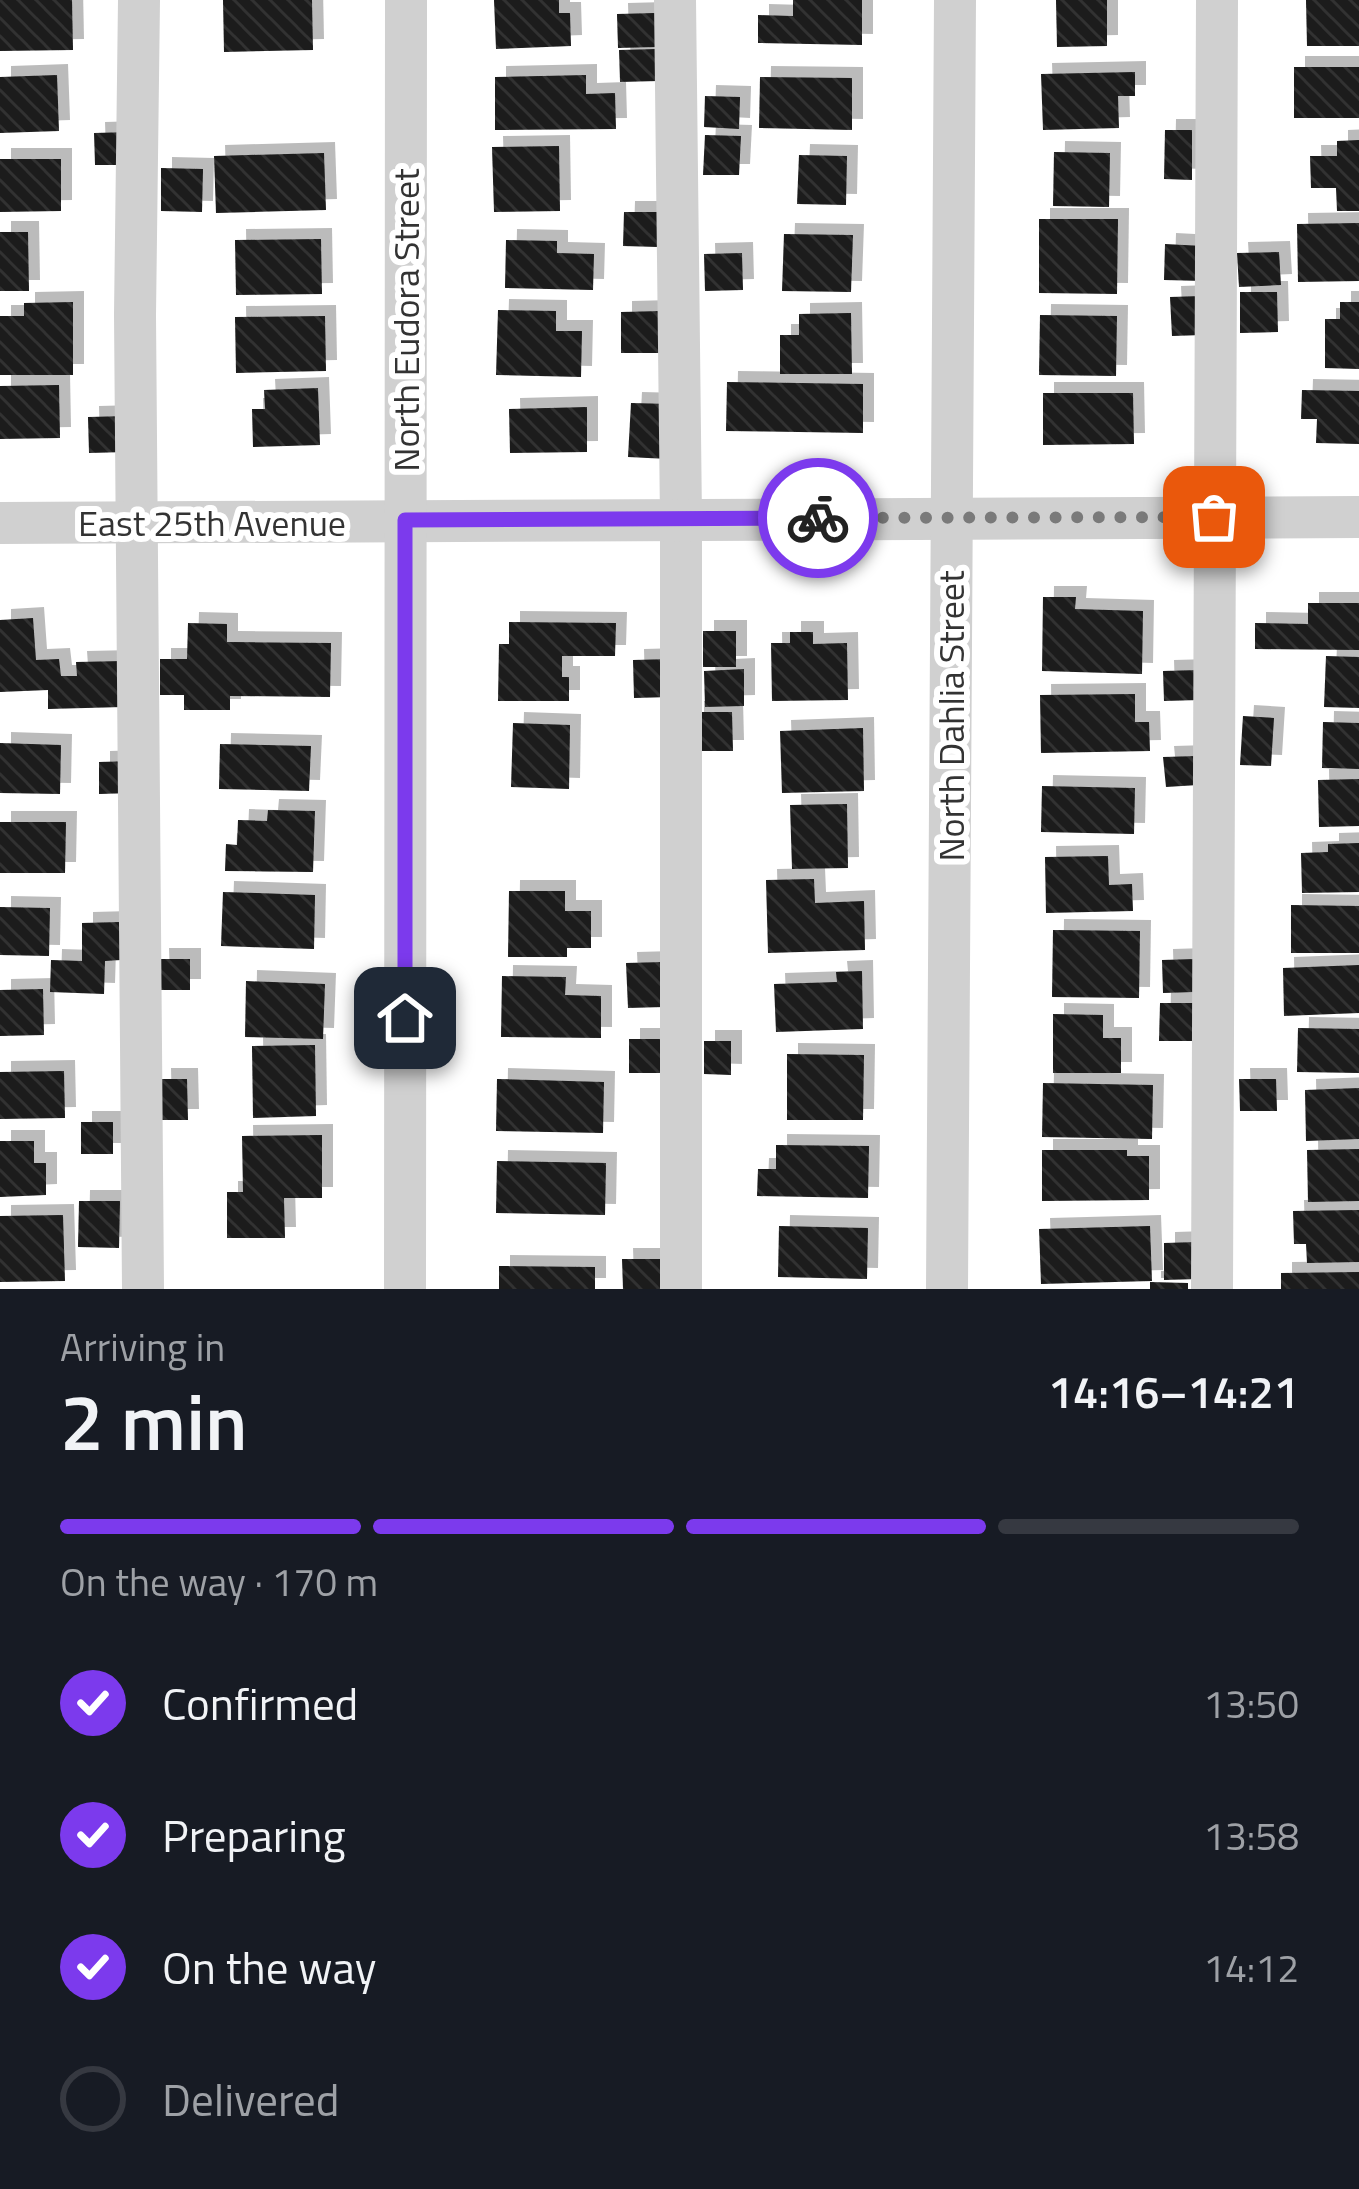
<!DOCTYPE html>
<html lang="en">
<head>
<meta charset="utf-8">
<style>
	body { margin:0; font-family:"Titillium Web",sans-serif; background:#242831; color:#f1f3f6; height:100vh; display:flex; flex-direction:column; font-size:45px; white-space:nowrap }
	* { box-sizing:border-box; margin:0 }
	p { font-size:39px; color:#9ea1a6 }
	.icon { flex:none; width:66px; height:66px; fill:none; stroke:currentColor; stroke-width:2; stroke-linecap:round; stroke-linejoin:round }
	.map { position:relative; height:1289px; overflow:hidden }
	.panel { display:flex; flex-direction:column; background:#171b24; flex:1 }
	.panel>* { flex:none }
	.pin { position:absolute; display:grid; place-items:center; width:102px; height:102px; color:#fff; margin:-51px; border-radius:24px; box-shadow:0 6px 18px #0006 }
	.courier { position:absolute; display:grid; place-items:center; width:120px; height:120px; margin:-60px; border:9px solid #7c3aed; border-radius:50%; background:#fff; color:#222; box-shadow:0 3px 15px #0007 }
	.overview em { font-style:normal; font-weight:600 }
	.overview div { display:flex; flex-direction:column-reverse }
	.overview { display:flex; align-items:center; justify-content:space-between; height:204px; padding:0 60px }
	h1 { font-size:78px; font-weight:600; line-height:90px }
	.bar { display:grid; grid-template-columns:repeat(4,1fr); gap:18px 12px; align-content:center; height:144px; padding:0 60px }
	.bar i { height:15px; border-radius:9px; background:#363941 }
	.bar .selected { background:#7c3aed }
	.bar p { grid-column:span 4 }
	ol { padding:0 60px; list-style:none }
	li { display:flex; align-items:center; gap:36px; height:132px }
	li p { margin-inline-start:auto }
	li .icon { padding:12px; border-radius:50%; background:#7c3aed; color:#fff; stroke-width:4 }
	li:last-child { color:#9ea1a6 }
	li i { width:66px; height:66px; border:6px solid #363941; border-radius:50% }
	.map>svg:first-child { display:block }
	.building { fill:url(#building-back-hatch); filter:url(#shadow) }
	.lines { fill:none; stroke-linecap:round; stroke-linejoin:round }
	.minor { stroke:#d0d0d0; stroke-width:42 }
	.done { stroke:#7a7a7a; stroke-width:12; stroke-dasharray:0 21.6 }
	.route { stroke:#7c3aed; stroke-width:15 }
	.labels { text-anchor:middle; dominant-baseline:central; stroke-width:12; stroke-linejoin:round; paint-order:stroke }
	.street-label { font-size:36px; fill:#333; stroke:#fff }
</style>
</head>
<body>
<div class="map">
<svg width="1359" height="1289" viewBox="0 0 1359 1289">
	<defs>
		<pattern id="building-back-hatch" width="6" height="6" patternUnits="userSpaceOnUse" patternTransform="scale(3)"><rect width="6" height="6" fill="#1a1a1a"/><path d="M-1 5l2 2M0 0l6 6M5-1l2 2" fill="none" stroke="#333"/></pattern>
		<filter id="shadow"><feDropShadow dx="11" dy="-11" stdDeviation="0" flood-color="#0004"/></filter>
	</defs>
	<rect width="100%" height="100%" fill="#fff"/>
	<g class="building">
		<path d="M 0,0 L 72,0 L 73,50 L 0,51 Z"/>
		<path d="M 223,0 L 312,0 L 313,50 L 224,52 Z"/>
		<path d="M 494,0 L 559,0 L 559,13 L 570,13 L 571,46 L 496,49 Z"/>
		<path d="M 793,0 L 862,0 L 862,45 L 758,43 L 758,15 L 793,16 Z"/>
		<path d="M 1056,0 L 1107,0 L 1107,46 L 1057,47 Z"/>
		<path d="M 1306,0 L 1359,0 L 1359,46 L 1307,46 Z"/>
		<path d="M 655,13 L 656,47 L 618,48 L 617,14 Z"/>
		<path d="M 657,49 L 658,81 L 620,82 L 619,50 Z"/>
		<rect x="1294" y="67" width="65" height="51"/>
		<path d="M 1135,72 L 1135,96 L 1118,96 L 1119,128 L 1043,130 L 1041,74 Z"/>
		<path d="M 57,75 L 59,131 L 0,133 L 0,77 Z"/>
		<path d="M 586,75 L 586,94 L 615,93 L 616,129 L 495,130 L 495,77 Z"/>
		<path d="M 760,77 L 852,78 L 852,130 L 759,128 Z"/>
		<path d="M 705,96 L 740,97 L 739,129 L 704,127 Z"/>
		<path d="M 1165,130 L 1192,130 L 1192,180 L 1164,179 Z"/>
		<path d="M 130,132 L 131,165 L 95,165 L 94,133 Z"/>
		<path d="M 705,135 L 741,136 L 739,175 L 703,175 Z"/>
		<path d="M 1359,140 L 1359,211 L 1337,211 L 1336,188 L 1311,188 L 1310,156 L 1337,156 L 1337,141 Z"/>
		<path d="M 559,146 L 560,211 L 494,212 L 492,147 Z"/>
		<path d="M 1054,152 L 1110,153 L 1109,207 L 1053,206 Z"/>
		<path d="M 324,153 L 326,210 L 216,213 L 214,156 Z"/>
		<path d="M 799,155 L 847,156 L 846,205 L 797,204 Z"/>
		<path d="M 0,159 L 61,159 L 61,211 L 0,212 Z"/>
		<path d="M 161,168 L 203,169 L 202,212 L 161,211 Z"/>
		<path d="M 624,212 L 658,212 L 658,247 L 623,246 Z"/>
		<path d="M 1039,219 L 1118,219 L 1117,294 L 1039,293 Z"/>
		<path d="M 1359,223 L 1359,281 L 1298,282 L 1297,224 Z"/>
		<path d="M 0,232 L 28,232 L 29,291 L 0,291 Z"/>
		<path d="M 784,234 L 853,235 L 851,292 L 782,291 Z"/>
		<path d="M 321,239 L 322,294 L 236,295 L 235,240 Z"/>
		<path d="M 506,240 L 557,241 L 557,253 L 594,254 L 593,290 L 505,288 Z"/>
		<path d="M 1165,244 L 1203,246 L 1203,281 L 1164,280 Z"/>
		<path d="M 1279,252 L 1281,285 L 1239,287 L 1237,253 Z"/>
		<path d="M 742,253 L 743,290 L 705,291 L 704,254 Z"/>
		<path d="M 1240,292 L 1277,292 L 1278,332 L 1240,333 Z"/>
		<path d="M 1201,296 L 1203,335 L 1172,336 L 1170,297 Z"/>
		<path d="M 73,302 L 73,375 L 0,375 L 0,316 L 24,316 L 24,303 Z"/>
		<path d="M 1340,302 L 1359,302 L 1359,369 L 1325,368 L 1325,319 L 1340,319 Z"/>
		<path d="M 498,310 L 556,311 L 556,331 L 582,331 L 581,377 L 496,375 Z"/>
		<path d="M 661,311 L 661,353 L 621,353 L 621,312 Z"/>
		<path d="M 851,313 L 852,374 L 780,374 L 780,335 L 799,335 L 799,314 Z"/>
		<path d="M 1040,315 L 1117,316 L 1116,376 L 1039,375 Z"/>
		<path d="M 325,316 L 326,371 L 236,373 L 235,317 Z"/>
		<path d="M 727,382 L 863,384 L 863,433 L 726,431 Z"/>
		<path d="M 59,385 L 60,438 L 0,439 L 0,386 Z"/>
		<path d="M 318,388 L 320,445 L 253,447 L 252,409 L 265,409 L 264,390 Z"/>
		<path d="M 1302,390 L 1359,391 L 1359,444 L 1316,443 L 1317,419 L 1301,419 Z"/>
		<path d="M 1043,393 L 1133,393 L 1134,444 L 1043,445 Z"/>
		<path d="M 631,403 L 671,404 L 668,459 L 628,457 Z"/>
		<path d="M 587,407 L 587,452 L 510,453 L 509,409 Z"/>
		<path d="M 126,416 L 127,452 L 89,453 L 88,417 Z"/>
		<path d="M 1043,597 L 1076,597 L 1075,609 L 1143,611 L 1142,674 L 1042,671 Z"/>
		<path d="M 1308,603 L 1359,603 L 1359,650 L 1255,649 L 1255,623 L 1308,624 Z"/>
		<path d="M 33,618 L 36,660 L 59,659 L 61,676 L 77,676 L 76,662 L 123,661 L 123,707 L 48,709 L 48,690 L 0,692 L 0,620 Z"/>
		<path d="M 509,622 L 616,623 L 615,656 L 562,656 L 562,677 L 569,677 L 569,701 L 498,701 L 499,644 L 509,644 Z"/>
		<path d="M 188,623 L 227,624 L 227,642 L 331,643 L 330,697 L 230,696 L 230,710 L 184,710 L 184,695 L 160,695 L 160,659 L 187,659 Z"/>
		<rect x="703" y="631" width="33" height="36"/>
		<path d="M 790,632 L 813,632 L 813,644 L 847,643 L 848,700 L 772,701 L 771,643 L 790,643 Z"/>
		<path d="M 1326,656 L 1359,657 L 1359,708 L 1324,707 Z"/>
		<path d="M 670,659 L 671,697 L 634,698 L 633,660 Z"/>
		<path d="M 744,669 L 744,706 L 705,707 L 704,671 Z"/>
		<path d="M 1199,670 L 1200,700 L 1164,701 L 1163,671 Z"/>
		<path d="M 1135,694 L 1135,722 L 1149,722 L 1150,751 L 1041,753 L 1040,695 Z"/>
		<path d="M 693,712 L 732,712 L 733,751 L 693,751 Z"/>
		<path d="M 1243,716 L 1274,718 L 1271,766 L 1240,765 Z"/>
		<path d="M 1323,722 L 1359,723 L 1359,769 L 1322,768 Z"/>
		<path d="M 513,723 L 570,725 L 569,789 L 511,787 Z"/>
		<path d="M 863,728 L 864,791 L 782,793 L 780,731 Z"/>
		<path d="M 0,743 L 61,745 L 60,794 L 0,793 Z"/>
		<path d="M 220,744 L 311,746 L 309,791 L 219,789 Z"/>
		<path d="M 1197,756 L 1198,785 L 1166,787 L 1163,757 Z"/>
		<path d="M 132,761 L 133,793 L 99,794 L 99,762 Z"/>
		<path d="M 1359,779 L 1359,826 L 1319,827 L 1318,780 Z"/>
		<path d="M 1042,786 L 1135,788 L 1134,834 L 1041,832 Z"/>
		<path d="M 847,804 L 848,868 L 792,869 L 790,805 Z"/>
		<path d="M 268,810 L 315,811 L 313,872 L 225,871 L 226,844 L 237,845 L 238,820 L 267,821 Z"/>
		<path d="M 0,822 L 66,822 L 65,873 L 0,873 Z"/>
		<path d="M 1359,843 L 1359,892 L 1302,893 L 1301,853 L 1328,852 L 1328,844 Z"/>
		<path d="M 1108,856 L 1109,885 L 1132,884 L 1133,911 L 1046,913 L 1045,857 Z"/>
		<path d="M 814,879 L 815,903 L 864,901 L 865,950 L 768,953 L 766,880 Z"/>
		<path d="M 509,891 L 565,891 L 565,911 L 591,911 L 591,948 L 567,948 L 567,957 L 508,957 Z"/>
		<path d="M 223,892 L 315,895 L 314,949 L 221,946 Z"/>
		<path d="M 1291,905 L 1359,906 L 1359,953 L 1291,953 Z"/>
		<path d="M 0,907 L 50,908 L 49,956 L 0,955 Z"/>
		<path d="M 120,922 L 121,960 L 105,961 L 104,994 L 50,992 L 51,960 L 82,961 L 82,923 Z"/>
		<path d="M 1053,930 L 1140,931 L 1139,998 L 1052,997 Z"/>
		<path d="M 158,959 L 190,959 L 190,990 L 159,990 Z"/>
		<path d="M 1194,959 L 1195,992 L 1163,993 L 1162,960 Z"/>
		<path d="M 663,962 L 664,1007 L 628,1008 L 626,963 Z"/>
		<path d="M 1359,965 L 1359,1013 L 1284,1016 L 1283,968 Z"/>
		<path d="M 862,971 L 863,1029 L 776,1032 L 774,984 L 837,982 L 836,972 Z"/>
		<path d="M 502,976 L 566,977 L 565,995 L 601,996 L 601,1038 L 501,1037 Z"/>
		<path d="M 246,981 L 325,984 L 323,1039 L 245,1037 Z"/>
		<path d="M 43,989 L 44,1035 L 0,1036 L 0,990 Z"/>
		<path d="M 1160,1003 L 1197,1003 L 1196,1041 L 1159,1041 Z"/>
		<path d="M 1053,1014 L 1103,1015 L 1103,1038 L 1121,1038 L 1121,1073 L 1053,1073 Z"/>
		<path d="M 1298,1028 L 1359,1029 L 1359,1073 L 1297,1072 Z"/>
		<rect x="629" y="1039" width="33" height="34"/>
		<path d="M 704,1041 L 731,1041 L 731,1075 L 704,1074 Z"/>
		<path d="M 315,1045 L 316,1116 L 253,1118 L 252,1046 Z"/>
		<path d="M 787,1054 L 864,1055 L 863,1120 L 787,1120 Z"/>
		<path d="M 64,1071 L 65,1118 L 0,1119 L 0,1072 Z"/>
		<path d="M 160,1079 L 187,1079 L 188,1120 L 161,1120 Z"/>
		<path d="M 497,1079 L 604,1082 L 603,1133 L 496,1131 Z"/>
		<path d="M 1239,1079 L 1276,1079 L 1277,1111 L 1240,1111 Z"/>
		<path d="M 1043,1083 L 1153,1085 L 1152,1139 L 1042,1137 Z"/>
		<path d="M 1359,1088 L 1359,1139 L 1306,1141 L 1305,1090 Z"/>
		<rect x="81" y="1122" width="32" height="32"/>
		<path d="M 322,1135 L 322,1198 L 284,1198 L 285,1238 L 227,1238 L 227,1192 L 243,1192 L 242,1136 Z"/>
		<path d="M 0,1141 L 34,1141 L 34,1163 L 46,1163 L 46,1195 L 0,1197 Z"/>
		<path d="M 776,1145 L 869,1146 L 868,1198 L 757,1196 L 758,1169 L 776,1169 Z"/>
		<path d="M 1359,1149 L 1359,1201 L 1308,1202 L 1307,1150 Z"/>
		<path d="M 1042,1150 L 1127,1150 L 1127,1156 L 1149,1156 L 1149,1200 L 1042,1201 Z"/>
		<path d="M 497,1161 L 606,1163 L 605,1215 L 496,1213 Z"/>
		<path d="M 79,1201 L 120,1201 L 119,1248 L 78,1247 Z"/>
		<path d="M 1359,1210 L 1359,1262 L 1307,1263 L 1306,1244 L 1294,1244 L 1293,1211 Z"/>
		<path d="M 63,1215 L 65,1281 L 0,1282 L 0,1216 Z"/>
		<path d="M 779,1226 L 868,1228 L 867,1279 L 778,1277 Z"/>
		<path d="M 1150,1226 L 1152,1281 L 1041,1284 L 1039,1229 Z"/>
		<path d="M 1197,1242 L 1198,1279 L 1164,1280 L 1164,1243 Z"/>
		<path d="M 622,1259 L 660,1259 L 660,1289 L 623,1289 Z"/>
		<path d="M 499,1266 L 595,1267 L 595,1289 L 499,1289 Z"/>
		<path d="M 1359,1272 L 1359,1289 L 1281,1289 L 1281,1273 Z"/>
		<path d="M 1150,1282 L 1188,1283 L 1188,1289 L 1150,1289 Z"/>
	</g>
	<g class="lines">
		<g class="minor">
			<path d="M 139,0 L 135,315 L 143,1289"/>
			<path d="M 675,0 L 681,519 L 681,1289"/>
			<path d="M 0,523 L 1359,517"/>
			<path d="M 405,1289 L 406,0"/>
			<path d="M 947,1289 L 955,0"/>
			<path d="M 1212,1289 L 1217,0"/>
		</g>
	</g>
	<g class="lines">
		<path class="done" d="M 818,518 L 1214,517"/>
		<path class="route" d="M 405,1018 L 405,520 L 818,518"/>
	</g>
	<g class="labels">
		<g class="street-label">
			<text transform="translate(405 320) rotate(-90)">North Eudora Street</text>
			<text x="212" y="522">East 25th Avenue</text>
			<text transform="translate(950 716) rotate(-90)">North Dahlia Street</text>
		</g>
	</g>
</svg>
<div class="pin" style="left:1214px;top:517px;background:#ea580c"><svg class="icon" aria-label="bag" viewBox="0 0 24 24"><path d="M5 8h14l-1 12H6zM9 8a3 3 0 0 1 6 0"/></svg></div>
<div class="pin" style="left:405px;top:1018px;background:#1f2937"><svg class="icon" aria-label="home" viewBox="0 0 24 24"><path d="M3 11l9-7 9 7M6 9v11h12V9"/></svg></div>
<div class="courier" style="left:818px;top:518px"><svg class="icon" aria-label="bike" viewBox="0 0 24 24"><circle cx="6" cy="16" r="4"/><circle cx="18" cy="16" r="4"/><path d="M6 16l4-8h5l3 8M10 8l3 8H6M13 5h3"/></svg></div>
</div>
<section class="panel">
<div class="overview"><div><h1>2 min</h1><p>Arriving in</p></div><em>14:16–14:21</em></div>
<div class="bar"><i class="selected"></i><i class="selected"></i><i class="selected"></i><i></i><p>On the way · 170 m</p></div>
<ol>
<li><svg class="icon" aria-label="check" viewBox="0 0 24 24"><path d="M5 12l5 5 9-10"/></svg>Confirmed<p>13:50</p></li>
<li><svg class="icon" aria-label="check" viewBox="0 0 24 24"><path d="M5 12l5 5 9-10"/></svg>Preparing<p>13:58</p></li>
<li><svg class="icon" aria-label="check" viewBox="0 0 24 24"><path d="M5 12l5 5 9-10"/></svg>On the way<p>14:12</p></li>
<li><i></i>Delivered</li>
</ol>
</section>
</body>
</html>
